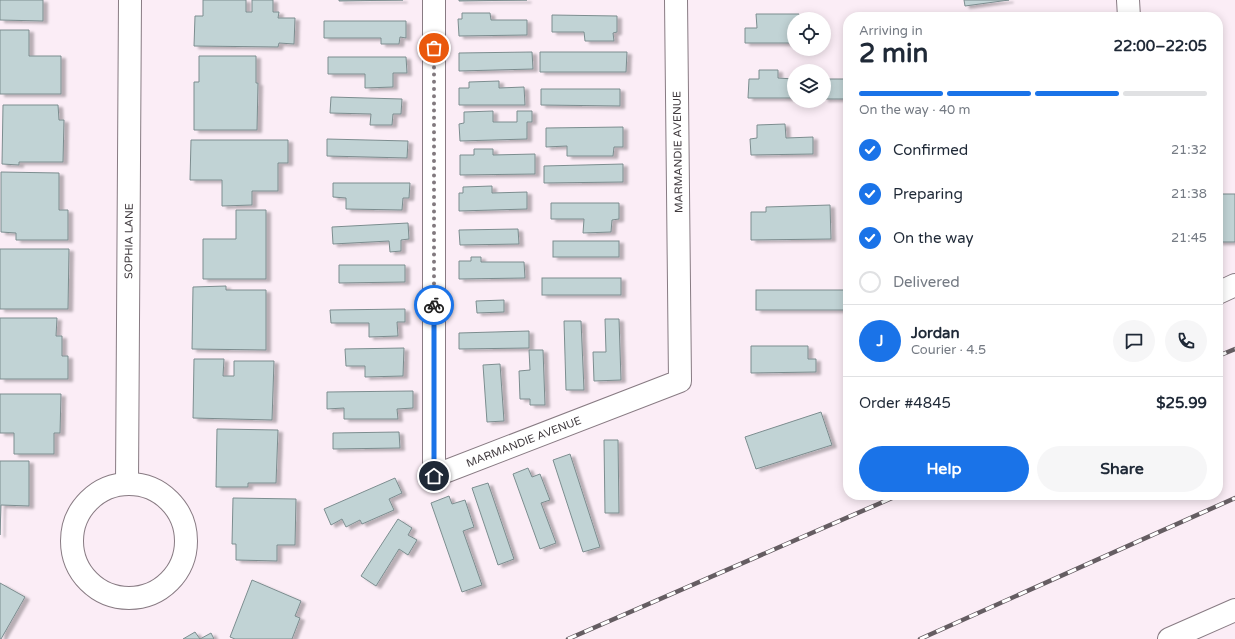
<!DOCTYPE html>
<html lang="en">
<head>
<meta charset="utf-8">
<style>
	body { margin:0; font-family:"Varela Round",sans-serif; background:#f6f6f7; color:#1f2937; height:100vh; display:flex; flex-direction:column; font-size:15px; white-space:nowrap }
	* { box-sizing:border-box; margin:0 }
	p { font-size:13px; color:#747a83 }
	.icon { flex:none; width:22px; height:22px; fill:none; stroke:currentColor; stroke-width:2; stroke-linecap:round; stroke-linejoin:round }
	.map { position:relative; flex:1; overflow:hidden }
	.details { position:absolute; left:843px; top:12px; width:380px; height:488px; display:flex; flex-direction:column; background:#fff; border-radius:16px; box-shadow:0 2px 10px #0003 }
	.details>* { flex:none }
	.controls { position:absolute; left:787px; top:12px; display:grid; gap:8px }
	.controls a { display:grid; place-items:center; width:44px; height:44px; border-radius:50%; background:#fff; box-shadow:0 2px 10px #0003; font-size:20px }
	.pin { position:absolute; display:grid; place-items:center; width:34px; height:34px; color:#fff; margin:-17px; border:2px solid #fff; border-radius:50%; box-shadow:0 1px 4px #0007 }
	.courier { position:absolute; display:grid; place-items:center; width:40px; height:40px; margin:-20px; border:3px solid #1a73e8; border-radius:50%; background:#fff; color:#222; box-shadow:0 1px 5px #0007 }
	.head em { font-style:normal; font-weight:700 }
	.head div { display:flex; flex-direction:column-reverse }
	.head { display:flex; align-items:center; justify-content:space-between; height:68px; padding:0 16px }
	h1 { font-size:26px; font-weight:700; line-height:30px }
	.bar { display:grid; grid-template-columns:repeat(4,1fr); gap:6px 4px; align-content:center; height:48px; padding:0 16px }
	.bar i { height:5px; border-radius:3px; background:#e0e1e3 }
	.bar .selected { background:#1a73e8 }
	.bar p { grid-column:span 4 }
	.line { display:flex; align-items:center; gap:10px; padding:0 16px; border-top:1px solid #e0e1e3 }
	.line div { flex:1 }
	.round { display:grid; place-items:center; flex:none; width:42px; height:42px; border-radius:21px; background:#f6f6f7 }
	ol { padding:0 16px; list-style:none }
	li { display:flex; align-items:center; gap:12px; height:44px }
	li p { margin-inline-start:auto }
	li .icon { padding:4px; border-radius:50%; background:#1a73e8; color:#fff; stroke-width:4 }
	li:last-child { color:#747a83 }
	li i { width:22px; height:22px; border:2px solid #e0e1e3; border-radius:50% }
	.cta { display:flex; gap:8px; margin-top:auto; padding:8px 16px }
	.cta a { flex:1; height:46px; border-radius:24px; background:#1a73e8; color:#fff; font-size:16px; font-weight:700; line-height:46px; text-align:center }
	.cta a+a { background:#f6f6f7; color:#1f2937 }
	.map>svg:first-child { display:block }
	.building { fill:#c1d3d5; stroke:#7c8d8f; filter:url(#shadow) }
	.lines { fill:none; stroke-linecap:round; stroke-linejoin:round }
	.minor-casing { stroke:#887b83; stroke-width:24 }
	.minor { stroke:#fff; stroke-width:22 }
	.rail-casing { stroke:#655d62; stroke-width:4.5 }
	.rail { stroke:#fff; stroke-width:3; stroke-dasharray:9; stroke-linecap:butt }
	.done { stroke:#81797e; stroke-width:4; stroke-dasharray:0 7.2 }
	.route { stroke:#1a73e8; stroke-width:5 }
	.labels { text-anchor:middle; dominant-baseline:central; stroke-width:4; stroke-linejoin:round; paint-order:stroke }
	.street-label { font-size:11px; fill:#403a3e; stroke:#fff }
</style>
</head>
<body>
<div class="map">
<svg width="1235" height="639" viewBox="0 0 1235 639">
	<defs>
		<filter id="shadow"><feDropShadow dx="4.5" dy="2.5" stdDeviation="1" flood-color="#0004"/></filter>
	</defs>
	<rect width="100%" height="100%" fill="#fbedf6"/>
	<g class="building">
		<path d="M 0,0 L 43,0 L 43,21 L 0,20 Z"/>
		<path d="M 203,0 L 246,0 L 246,12 L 252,12 L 252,0 L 273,0 L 273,12 L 279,12 L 278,18 L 295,18 L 294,44 L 279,43 L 278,47 L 194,46 L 195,16 L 203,16 Z"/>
		<path d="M 339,0 L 403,0 L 339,1 Z"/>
		<path d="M 459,0 L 527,0 L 459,1 Z"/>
		<path d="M 964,0 L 1009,0 L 965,6 Z"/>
		<path d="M 462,13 L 490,13 L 491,20 L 527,20 L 527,35 L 459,36 L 458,19 L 462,19 Z"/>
		<path d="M 756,14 L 799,14 L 799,19 L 794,19 L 794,43 L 745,43 L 745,28 L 757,28 Z"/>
		<path d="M 552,15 L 617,16 L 617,32 L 613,33 L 614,41 L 585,41 L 584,32 L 552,32 Z"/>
		<path d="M 324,21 L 406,21 L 406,38 L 400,37 L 399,44 L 381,44 L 381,38 L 324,38 Z"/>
		<path d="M 0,30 L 29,30 L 29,56 L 61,56 L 61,94 L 0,94 Z"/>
		<path d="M 532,52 L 533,69 L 459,71 L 459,53 Z"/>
		<path d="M 540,52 L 627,52 L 626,72 L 540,72 Z"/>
		<path d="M 199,56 L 256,56 L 256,83 L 258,83 L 257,130 L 194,130 L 194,82 L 199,82 Z"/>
		<path d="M 328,57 L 406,57 L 407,73 L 393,73 L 393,87 L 365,88 L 365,74 L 328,74 Z"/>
		<path d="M 759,70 L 778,70 L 778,78 L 794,79 L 794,98 L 748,98 L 749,79 L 759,79 Z"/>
		<rect x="824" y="79" width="24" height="20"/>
		<path d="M 499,81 L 499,88 L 524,87 L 525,105 L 459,105 L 459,88 L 469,88 L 469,82 Z"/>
		<path d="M 541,89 L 620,89 L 620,106 L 541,105 Z"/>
		<path d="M 331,97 L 402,99 L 401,114 L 393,114 L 392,125 L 370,125 L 371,114 L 330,113 Z"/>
		<path d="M 3,105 L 58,105 L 59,120 L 64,120 L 63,162 L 19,162 L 19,165 L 2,164 Z"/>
		<path d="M 493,111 L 493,122 L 517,122 L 517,111 L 532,111 L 532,122 L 527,122 L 527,139 L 460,141 L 459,124 L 464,123 L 464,112 Z"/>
		<path d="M 785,124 L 786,138 L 813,137 L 813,154 L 751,155 L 750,139 L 757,138 L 757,125 Z"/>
		<path d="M 623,127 L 623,147 L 614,147 L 613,156 L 567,156 L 567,146 L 546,147 L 546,128 Z"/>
		<path d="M 327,139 L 408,141 L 407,158 L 327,156 Z"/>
		<path d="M 191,140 L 288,140 L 288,163 L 278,163 L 278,191 L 252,191 L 252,205 L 222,206 L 222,180 L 190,180 Z"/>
		<path d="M 474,149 L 493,149 L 493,155 L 535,154 L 535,174 L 460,175 L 460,155 L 474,155 Z"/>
		<path d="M 623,164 L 623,182 L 544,183 L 544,166 Z"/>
		<path d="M 1,172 L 59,173 L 59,210 L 68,210 L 68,240 L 16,240 L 16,233 L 1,232 Z"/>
		<path d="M 333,183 L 410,183 L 409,198 L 403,198 L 402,210 L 346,209 L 346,198 L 333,197 Z"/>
		<path d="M 492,186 L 492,193 L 527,192 L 527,209 L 459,211 L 459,193 L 463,193 L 463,187 Z"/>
		<rect x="1218" y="194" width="17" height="48"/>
		<path d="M 551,203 L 619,203 L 619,219 L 612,220 L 611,232 L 583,233 L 584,219 L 551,219 Z"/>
		<path d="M 830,205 L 831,239 L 751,240 L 751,212 L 766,212 L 766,207 Z"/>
		<path d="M 236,210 L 266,210 L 266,279 L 203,279 L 203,239 L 236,239 Z"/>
		<path d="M 408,223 L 409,239 L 401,240 L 401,251 L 390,252 L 389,241 L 333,244 L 332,227 Z"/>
		<path d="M 518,229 L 519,244 L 460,245 L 459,230 Z"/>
		<rect x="553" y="241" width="66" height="16"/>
		<path d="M 0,249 L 69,249 L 68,309 L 0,309 Z"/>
		<path d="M 471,257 L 481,257 L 481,262 L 524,262 L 525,278 L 459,279 L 459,261 L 471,261 Z"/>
		<path d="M 339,265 L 405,265 L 405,282 L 339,283 Z"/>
		<rect x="542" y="278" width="79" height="17"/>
		<path d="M 226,286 L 226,290 L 266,290 L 266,350 L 192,349 L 193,287 Z"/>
		<rect x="756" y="290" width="92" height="20"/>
		<path d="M 504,300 L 504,312 L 477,313 L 476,301 Z"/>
		<path d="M 405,309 L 405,322 L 397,322 L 398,336 L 369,337 L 369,323 L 331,323 L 330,310 Z"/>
		<path d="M 0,318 L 57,318 L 56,336 L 62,336 L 62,356 L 68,356 L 68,379 L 0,379 Z"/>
		<path d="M 605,319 L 619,319 L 621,380 L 594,381 L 593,352 L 606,352 Z"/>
		<path d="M 564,321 L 581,321 L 584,390 L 566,390 Z"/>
		<path d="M 529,331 L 529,348 L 459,349 L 459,333 Z"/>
		<path d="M 751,346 L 808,346 L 808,359 L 816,359 L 816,372 L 751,373 Z"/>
		<path d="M 404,348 L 403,376 L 365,377 L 365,366 L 346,366 L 345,349 Z"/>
		<path d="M 529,350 L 543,350 L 545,405 L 530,405 L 530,399 L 520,399 L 519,371 L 530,370 Z"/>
		<path d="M 194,359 L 224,359 L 223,376 L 234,376 L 234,361 L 274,361 L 272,420 L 193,418 Z"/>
		<path d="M 500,364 L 504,421 L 487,422 L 483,365 Z"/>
		<path d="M 413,391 L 413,408 L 397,409 L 398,419 L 344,419 L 344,408 L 327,409 L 327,392 Z"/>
		<path d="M 0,394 L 61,394 L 60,433 L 54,433 L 54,454 L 14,454 L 14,433 L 0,433 Z"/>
		<path d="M 821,412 L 832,445 L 756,469 L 745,437 Z"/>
		<path d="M 217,429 L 278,430 L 276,483 L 248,483 L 248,487 L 216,487 Z"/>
		<path d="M 399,432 L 400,448 L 333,449 L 333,433 Z"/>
		<path d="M 604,440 L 618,440 L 619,513 L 605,513 Z"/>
		<path d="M 570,454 L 600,547 L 583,552 L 553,460 Z"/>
		<path d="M 0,461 L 29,461 L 29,506 L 1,505 L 0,535 Z"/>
		<path d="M 528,468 L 532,477 L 540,474 L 550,500 L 541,503 L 556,543 L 540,549 L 513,474 Z"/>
		<path d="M 395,478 L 402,493 L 389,499 L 394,510 L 362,524 L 360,520 L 346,527 L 342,519 L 331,525 L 324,509 Z"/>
		<path d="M 488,483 L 514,559 L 498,565 L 472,488 Z"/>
		<path d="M 449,496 L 452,504 L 465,500 L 474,527 L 463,531 L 482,585 L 462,592 L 431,503 Z"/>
		<path d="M 233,498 L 296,499 L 295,545 L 277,545 L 277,561 L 236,560 L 236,544 L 232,544 Z"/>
		<path d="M 398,519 L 412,528 L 408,535 L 417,540 L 408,555 L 399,549 L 376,586 L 361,576 Z"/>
		<path d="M 252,580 L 301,601 L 295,616 L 300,618 L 292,639 L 235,639 L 230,637 Z"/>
		<path d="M 0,583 L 25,597 L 1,639 L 0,639 Z"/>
		<path d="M 195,632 L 200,639 L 183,639 Z"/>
		<path d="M 211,633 L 214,639 L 200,639 Z"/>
	</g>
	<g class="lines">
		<g class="minor-casing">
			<g id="minor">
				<path id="s1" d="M 434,0 L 434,476 L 680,381 L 676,0"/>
				<path d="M 1128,0 L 1129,17"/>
				<path d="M 1218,293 L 1235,285"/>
				<path id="s2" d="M 127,483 L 130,0"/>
				<circle cx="129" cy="541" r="57"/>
				<path d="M 1169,639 L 1235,610"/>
			</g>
		</g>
		<use href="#minor" class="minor"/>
		<g class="rail-casing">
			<g id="rail">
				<path d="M 1218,356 L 1235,349"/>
				<path d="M 568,639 L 899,495"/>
				<path d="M 920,639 L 1235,498"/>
			</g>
		</g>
		<use href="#rail" class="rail"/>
	</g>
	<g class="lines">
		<path class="done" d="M 434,305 L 434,48"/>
		<path class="route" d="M 434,476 L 434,305"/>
	</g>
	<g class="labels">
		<g class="street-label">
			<text transform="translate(678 152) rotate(-91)">MARMANDIE AVENUE</text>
			<text stroke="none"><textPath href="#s2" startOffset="242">SOPHIA LANE</textPath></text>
			<text stroke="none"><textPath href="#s1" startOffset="572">MARMANDIE AVENUE</textPath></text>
		</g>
	</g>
</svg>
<div class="controls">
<a><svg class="icon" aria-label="locate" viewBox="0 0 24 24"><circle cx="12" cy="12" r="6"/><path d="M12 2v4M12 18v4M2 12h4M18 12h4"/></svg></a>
<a><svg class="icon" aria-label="layers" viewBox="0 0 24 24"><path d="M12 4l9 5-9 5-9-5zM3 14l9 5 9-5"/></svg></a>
</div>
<div class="pin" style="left:434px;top:48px;background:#ea580c"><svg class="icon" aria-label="bag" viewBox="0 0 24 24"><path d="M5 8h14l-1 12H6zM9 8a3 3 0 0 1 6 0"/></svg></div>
<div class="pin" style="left:434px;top:476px;background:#1f2937"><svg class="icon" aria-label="home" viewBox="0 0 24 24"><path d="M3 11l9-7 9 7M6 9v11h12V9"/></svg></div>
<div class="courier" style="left:434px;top:305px"><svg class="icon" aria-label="bike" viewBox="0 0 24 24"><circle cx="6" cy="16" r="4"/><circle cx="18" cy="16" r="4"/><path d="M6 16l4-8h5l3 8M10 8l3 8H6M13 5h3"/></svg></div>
<section class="details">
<div class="head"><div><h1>2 min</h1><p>Arriving in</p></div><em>22:00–22:05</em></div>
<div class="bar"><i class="selected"></i><i class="selected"></i><i class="selected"></i><i></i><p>On the way · 40 m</p></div>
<ol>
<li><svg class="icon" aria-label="check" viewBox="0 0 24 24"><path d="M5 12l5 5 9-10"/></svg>Confirmed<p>21:32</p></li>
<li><svg class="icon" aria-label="check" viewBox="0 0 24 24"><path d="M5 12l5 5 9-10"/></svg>Preparing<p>21:38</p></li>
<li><svg class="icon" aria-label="check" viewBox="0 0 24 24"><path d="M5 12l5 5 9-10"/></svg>On the way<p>21:45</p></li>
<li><i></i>Delivered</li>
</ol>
<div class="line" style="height:72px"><b class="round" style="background:#1a73e8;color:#fff">J</b><div><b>Jordan</b><p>Courier · 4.5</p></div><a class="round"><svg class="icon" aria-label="chat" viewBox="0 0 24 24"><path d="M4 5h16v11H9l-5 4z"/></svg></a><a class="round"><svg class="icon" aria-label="phone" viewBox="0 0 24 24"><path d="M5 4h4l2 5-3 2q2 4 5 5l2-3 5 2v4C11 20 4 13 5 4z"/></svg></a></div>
<div class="line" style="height:52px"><div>Order #4845</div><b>$25.99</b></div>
<div class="cta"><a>Help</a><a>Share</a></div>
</section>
</div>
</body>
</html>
